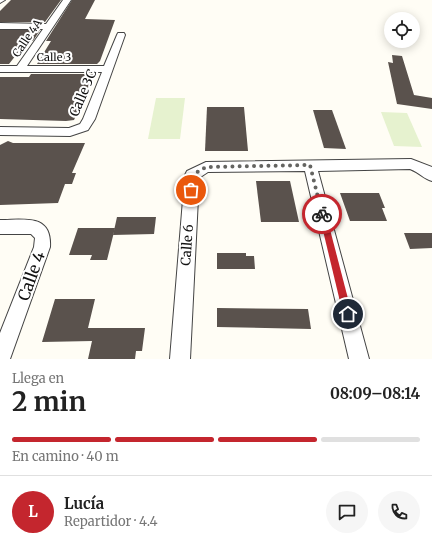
<!DOCTYPE html>
<html lang="es">
<head>
<meta charset="utf-8">
<style>
	body { margin:0; font-family:Merriweather,serif; background:#f6f6f6; color:#222; height:100vh; display:flex; flex-direction:column; font-size:15px; white-space:nowrap }
	* { box-sizing:border-box; margin:0 }
	p { font-size:13px; color:#767676 }
	.icon { flex:none; width:22px; height:22px; fill:none; stroke:currentColor; stroke-width:2; stroke-linecap:round; stroke-linejoin:round }
	.map { position:relative; height:359px; overflow:hidden }
	.side { display:flex; flex-direction:column; background:#fff; flex:1 }
	.side>* { flex:none }
	.controls { position:absolute; left:384px; top:12px; display:grid; gap:8px }
	.controls a { display:grid; place-items:center; width:36px; height:36px; border-radius:50%; background:#fff; box-shadow:0 2px 10px #0003; font-size:20px }
	.pin { position:absolute; display:grid; place-items:center; width:34px; height:34px; color:#fff; margin:-17px; border:2px solid #fff; border-radius:50%; box-shadow:0 1px 4px #0007 }
	.courier { position:absolute; display:grid; place-items:center; width:40px; height:40px; margin:-20px; border:3px solid #c4262e; border-radius:50%; background:#fff; color:#222; box-shadow:0 1px 5px #0007 }
	.headline em { font-style:normal; font-weight:700 }
	.headline div { display:flex; flex-direction:column-reverse }
	.headline { display:flex; align-items:center; justify-content:space-between; height:68px; padding:0 12px }
	h1 { font-size:26px; font-weight:700; line-height:30px }
	.bar { display:grid; grid-template-columns:repeat(4,1fr); gap:6px 4px; align-content:center; height:48px; padding:0 12px }
	.bar i { height:5px; border-radius:3px; background:#e0e0e0 }
	.bar .selected { background:#c4262e }
	.bar p { grid-column:span 4 }
	.line { display:flex; align-items:center; gap:10px; padding:0 12px; border-top:1px solid #e0e0e0 }
	.line div { flex:1 }
	.round { display:grid; place-items:center; flex:none; width:42px; height:42px; border-radius:21px; background:#f6f6f6 }
	.map>svg:first-child { display:block }
	.pitch { fill:#e6f2cf }
	.building { fill:#5a524d }
	.lines { fill:none; stroke-linecap:round; stroke-linejoin:round }
	.minor-casing { stroke:#444; stroke-width:2 }
	.minor { fill:#fff; fill-rule:evenodd }
	.route { fill:#c4262e }
	.done { stroke:#646461; stroke-width:4; stroke-dasharray:0 7.2 }
	.labels { text-anchor:middle; dominant-baseline:central; stroke-width:4; stroke-linejoin:round; paint-order:stroke }
	.far-street-label { font-size:11px; fill:#111; stroke:#fff }
	.street-label { font-size:13px; fill:#111; stroke:#fff }
	.near-street-label { font-size:16px; fill:#111; stroke:#fff }
</style>
</head>
<body>
<div class="map">
<svg width="432" height="359" viewBox="0 0 432 359">
	<rect width="100%" height="100%" fill="#fffdf5"/>
	<g class="pitch">
		<path d="M 156,98 L 185,98 L 180,139 L 148,139 Z"/>
		<path d="M 381,112 L 407,113 L 422,147 L 394,146 Z"/>
	</g>
	<g class="building">
		<path d="M 11,0 L 61,0 L 45,22 L 0,22 L 0,11 Z"/>
		<path d="M 72,0 L 95,0 L 85,19 L 115,20 L 100,61 L 97,64 L 37,64 L 51,41 L 46,41 Z"/>
		<path d="M 0,30 L 40,30 L 33,41 L 27,41 L 9,64 L 0,64 Z"/>
		<path d="M 392,55 L 402,56 L 414,95 L 432,98 L 432,109 L 397,104 L 388,62 L 393,63 Z"/>
		<path d="M 31,74 L 94,74 L 74,120 L 66,121 L 0,119 L 0,77 L 29,77 Z"/>
		<path d="M 207,107 L 244,107 L 248,151 L 205,151 Z"/>
		<path d="M 313,110 L 332,110 L 346,149 L 324,148 Z"/>
		<path d="M 8,141 L 13,143 L 85,143 L 72,173 L 76,173 L 72,184 L 65,184 L 58,203 L 0,205 L 0,145 Z"/>
		<path d="M 256,181 L 290,181 L 299,222 L 261,222 Z"/>
		<path d="M 340,193 L 379,193 L 385,208 L 382,208 L 387,221 L 350,221 Z"/>
		<path d="M 117,217 L 156,217 L 154,234 L 113,235 Z"/>
		<path d="M 78,228 L 115,228 L 107,260 L 90,260 L 92,255 L 69,255 Z"/>
		<path d="M 404,233 L 432,233 L 432,248 L 410,249 Z"/>
		<path d="M 217,253 L 246,253 L 246,256 L 254,256 L 255,269 L 217,269 Z"/>
		<path d="M 55,299 L 95,299 L 88,328 L 145,328 L 142,351 L 136,351 L 135,359 L 88,359 L 92,341 L 42,342 Z"/>
		<path d="M 217,308 L 308,309 L 311,329 L 217,327 Z"/>
	</g>
	<g class="lines">
		<g class="minor-casing">
			<g id="minor">
				<path d="M 0,0 L 5,0 L 0,3 Z"/>
				<path d="M 63,0 L 71,0 L 27,66 L 104,66 L 117,35 L 118,33 L 124,33 L 125,35 L 95,119 L 88,130 L 70,136 L 0,135 L 0,127 L 69,128 L 80,124 L 83,119 L 102,72 L 0,72 L 0,66 L 17,66 L 43,29 L 0,29 L 0,23 L 46,24 Z"/>
				<path d="M 411,159 L 432,167 L 432,181 C 424,179 420,173 410,169 L 318,171 L 369,359 L 349,359 L 305,171 L 208,172 L 199,178 L 190,359 L 170,359 L 185,175 L 187,171 L 206,162 Z"/>
				<path d="M 0,220 C 24,220 52,213 50,247 L 10,359 L 0,359 L 0,333 L 34,247 L 35,238 L 31,234 L 0,234 Z"/>
			</g>
		</g>
		<use href="#minor" class="minor"/>
	</g>
	<path class="route" d="M 322,211 L 326,214 L 352,314 L 348,319 L 343,314 L 319,214 Z"/>
	<g class="lines">
		<path class="done" d="M 191,190 L 192,175 L 206,167 L 310,165 L 322,214"/>
	</g>
	<g class="labels">
		<g class="far-street-label">
			<text transform="translate(27 38) rotate(-56)">Calle 4A</text>
			<text x="54" y="57">Calle 3</text>
		</g>
		<g class="street-label">
			<text transform="translate(83 93) rotate(-67)">Calle 3C</text>
			<text transform="translate(187 245) rotate(-86)">Calle 6</text>
		</g>
		<g class="near-street-label">
			<text transform="translate(31 276) rotate(-70)">Calle 4</text>
		</g>
	</g>
</svg>
<div class="controls">
<a><svg class="icon" aria-label="locate" viewBox="0 0 24 24"><circle cx="12" cy="12" r="6"/><path d="M12 2v4M12 18v4M2 12h4M18 12h4"/></svg></a>
</div>
<div class="pin" style="left:191px;top:190px;background:#ea580c"><svg class="icon" aria-label="bag" viewBox="0 0 24 24"><path d="M5 8h14l-1 12H6zM9 8a3 3 0 0 1 6 0"/></svg></div>
<div class="pin" style="left:348px;top:314px;background:#1f2937"><svg class="icon" aria-label="home" viewBox="0 0 24 24"><path d="M3 11l9-7 9 7M6 9v11h12V9"/></svg></div>
<div class="courier" style="left:322px;top:214px"><svg class="icon" aria-label="bike" viewBox="0 0 24 24"><circle cx="6" cy="16" r="4"/><circle cx="18" cy="16" r="4"/><path d="M6 16l4-8h5l3 8M10 8l3 8H6M13 5h3"/></svg></div>
</div>
<section class="side">
<div class="headline"><div><h1>2 min</h1><p>Llega en</p></div><em>08:09–08:14</em></div>
<div class="bar"><i class="selected"></i><i class="selected"></i><i class="selected"></i><i></i><p>En camino · 40 m</p></div>
<div class="line" style="height:72px"><b class="round" style="background:#c4262e;color:#fff">L</b><div><b>Lucía</b><p>Repartidor · 4.4</p></div><a class="round"><svg class="icon" aria-label="chat" viewBox="0 0 24 24"><path d="M4 5h16v11H9l-5 4z"/></svg></a><a class="round"><svg class="icon" aria-label="phone" viewBox="0 0 24 24"><path d="M5 4h4l2 5-3 2q2 4 5 5l2-3 5 2v4C11 20 4 13 5 4z"/></svg></a></div>
</section>
</body>
</html>
